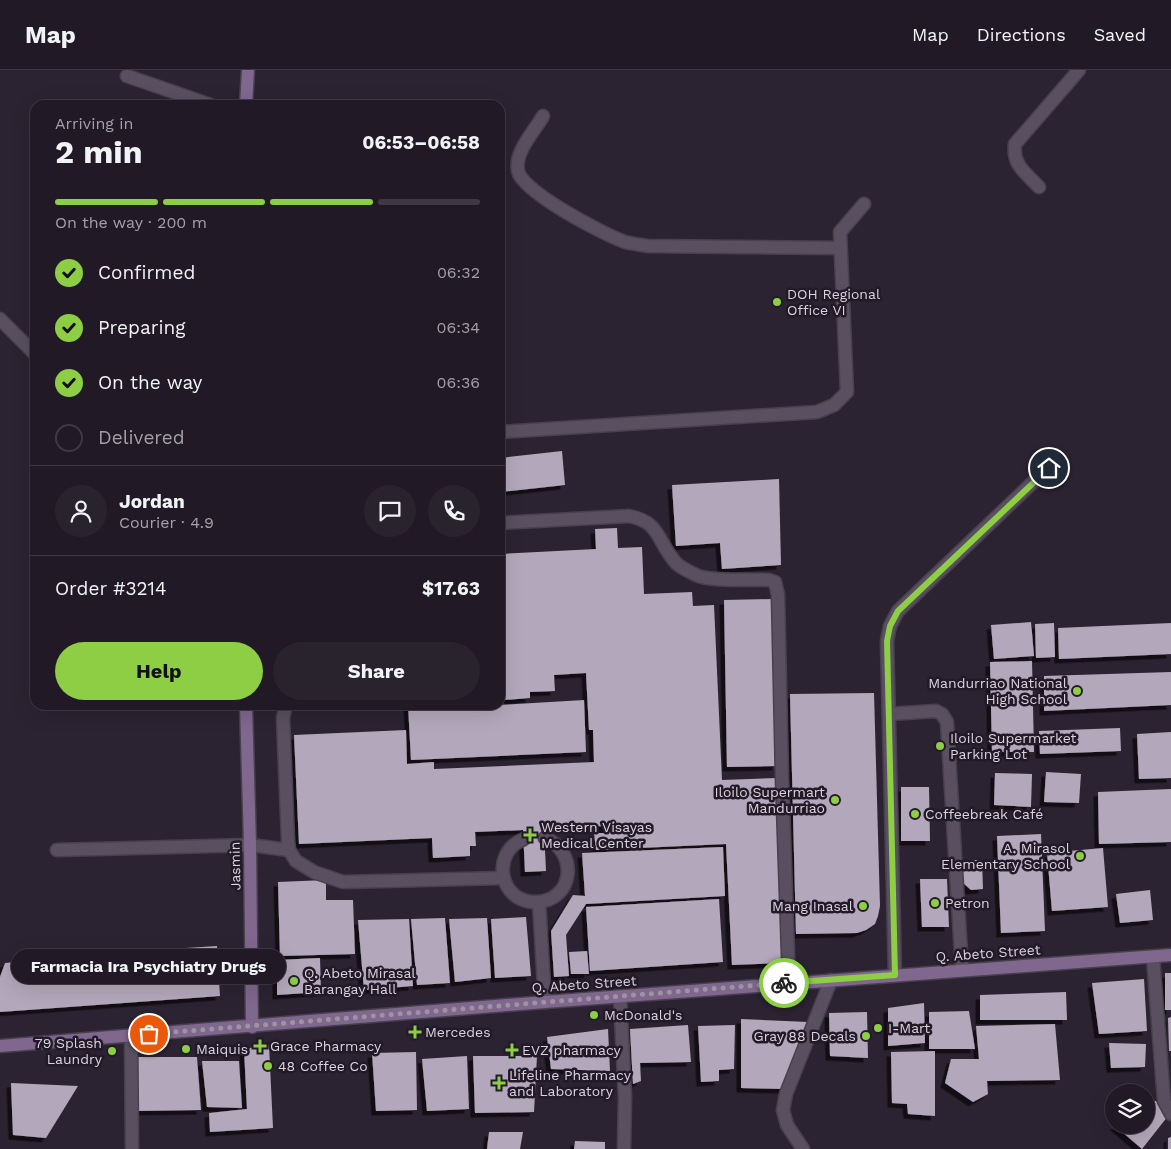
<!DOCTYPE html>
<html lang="en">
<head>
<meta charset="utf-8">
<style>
	body { margin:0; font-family:"Work Sans",sans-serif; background:#29232e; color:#f1f3f6; height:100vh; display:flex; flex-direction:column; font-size:19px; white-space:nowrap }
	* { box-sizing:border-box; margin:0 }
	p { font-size:16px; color:#a2a1a7 }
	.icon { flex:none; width:28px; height:28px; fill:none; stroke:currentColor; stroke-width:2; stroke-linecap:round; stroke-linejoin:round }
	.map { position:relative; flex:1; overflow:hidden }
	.drawer { position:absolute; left:30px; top:30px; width:475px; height:610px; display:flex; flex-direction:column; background:#211a26; border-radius:15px; box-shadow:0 5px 20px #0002,0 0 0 1px #3e3843 }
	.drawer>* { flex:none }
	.buttons { position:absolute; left:1105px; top:1014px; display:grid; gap:10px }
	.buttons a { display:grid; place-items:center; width:50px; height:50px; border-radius:50%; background:#211a26; box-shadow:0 5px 20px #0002,0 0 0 1px #3e3843; font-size:25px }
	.pin { position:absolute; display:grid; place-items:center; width:42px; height:42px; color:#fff; margin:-21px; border:2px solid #fff; border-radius:50%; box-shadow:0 1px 5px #0007 }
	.courier { position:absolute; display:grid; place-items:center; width:50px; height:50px; margin:-25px; border:4px solid #8dce44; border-radius:50%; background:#fff; color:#222; box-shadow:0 1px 6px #0007 }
	.bubble { position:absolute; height:35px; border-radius:18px; background:#211a26; box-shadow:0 5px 20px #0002,0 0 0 1px #3e3843; font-size:16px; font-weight:700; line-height:35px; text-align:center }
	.headline em { font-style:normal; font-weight:700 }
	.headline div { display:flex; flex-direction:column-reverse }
	.headline { display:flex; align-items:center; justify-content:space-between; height:85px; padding:0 25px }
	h1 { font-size:32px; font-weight:700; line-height:38px }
	.bar { display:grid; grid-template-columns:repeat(4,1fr); gap:8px 5px; align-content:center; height:60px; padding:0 25px }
	.bar i { height:6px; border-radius:4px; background:#3e3843 }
	.bar .active { background:#8dce44 }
	.bar p { grid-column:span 4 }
	.line { display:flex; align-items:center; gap:12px; padding:0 25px; border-top:1px solid #3e3843 }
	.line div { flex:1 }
	.round { display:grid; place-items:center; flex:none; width:52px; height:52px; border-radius:26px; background:#29232e }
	ol { padding:0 25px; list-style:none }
	li { display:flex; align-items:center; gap:15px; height:55px }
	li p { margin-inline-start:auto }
	li .icon { padding:5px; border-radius:50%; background:#8dce44; color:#111; stroke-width:4 }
	li:last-child { color:#a2a1a7 }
	li i { width:28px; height:28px; border:2px solid #3e3843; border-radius:50% }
	.primary-button { display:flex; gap:10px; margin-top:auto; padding:10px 25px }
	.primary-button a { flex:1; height:58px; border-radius:30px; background:#8dce44; color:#111; font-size:20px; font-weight:700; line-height:58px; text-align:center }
	.primary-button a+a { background:#29232e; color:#f1f3f6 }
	header { display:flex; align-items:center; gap:30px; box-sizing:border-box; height:70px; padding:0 25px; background:#211a26; border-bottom:1px solid #3e3843 }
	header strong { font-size:24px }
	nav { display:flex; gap:28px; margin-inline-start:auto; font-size:18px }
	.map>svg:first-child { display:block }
	.building { fill:#b3a8bb; filter:url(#shadow) }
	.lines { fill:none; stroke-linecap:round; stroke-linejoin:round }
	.lane-casing { stroke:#47404d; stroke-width:15 }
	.street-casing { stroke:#47404d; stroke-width:15 }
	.secondary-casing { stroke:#47404d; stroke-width:15 }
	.lane { stroke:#594f60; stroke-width:12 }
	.street { stroke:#594f60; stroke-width:12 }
	.secondary { stroke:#7f678e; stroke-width:12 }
	.done { stroke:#9c95a1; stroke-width:5; stroke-dasharray:0 9 }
	.route { stroke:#8dce44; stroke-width:6 }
	.poi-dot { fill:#8dce44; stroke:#221a28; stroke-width:2 }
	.labels { text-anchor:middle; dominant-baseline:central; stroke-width:5; stroke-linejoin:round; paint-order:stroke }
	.poi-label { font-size:14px; fill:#d9d3dd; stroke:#221a28; text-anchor:start }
	.street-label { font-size:14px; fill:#d9d3dd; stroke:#221a28 }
</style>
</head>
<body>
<header>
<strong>Map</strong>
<nav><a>Map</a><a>Directions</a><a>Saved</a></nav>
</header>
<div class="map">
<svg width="1171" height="1079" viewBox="0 0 1171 1079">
	<defs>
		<filter id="shadow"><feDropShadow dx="-4.5" dy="4.5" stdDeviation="0" flood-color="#0009"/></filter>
	</defs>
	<rect width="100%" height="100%" fill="#2c2332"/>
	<g class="building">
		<path d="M 562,381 L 565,415 L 500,422 L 500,388 Z"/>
		<path d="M 779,409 L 781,495 L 722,499 L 720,473 L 676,476 L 672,415 Z"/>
		<path d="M 617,458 L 618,478 L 642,477 L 644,524 L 692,522 L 693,536 L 714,535 L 722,710 L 777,708 L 785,893 L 732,895 L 726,774 L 596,780 L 594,763 L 604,763 L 604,756 L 544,759 L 546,801 L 525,802 L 523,760 L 475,762 L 476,776 L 470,776 L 470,786 L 433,788 L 432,768 L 299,774 L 294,665 L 406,660 L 407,694 L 434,692 L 434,699 L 594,692 L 593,660 L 589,660 L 586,603 L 554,605 L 555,621 L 530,622 L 530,628 L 503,630 L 500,572 L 500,484 L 596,479 L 595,459 Z"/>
		<path d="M 774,529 L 777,696 L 727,697 L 724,530 Z"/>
		<path d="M 1031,552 L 1034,586 L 994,589 L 991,555 Z"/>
		<path d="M 1054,553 L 1055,587 L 1036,588 L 1035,554 Z"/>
		<path d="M 1171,553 L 1171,584 L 1059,589 L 1058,558 Z"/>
		<path d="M 1032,591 L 1034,682 L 992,682 L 990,592 Z"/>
		<path d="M 1171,602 L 1171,635 L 1044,641 L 1044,606 Z"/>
		<path d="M 874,623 L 880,836 L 878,846 L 875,854 L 866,860 L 857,863 L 796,864 L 790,624 Z"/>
		<path d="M 584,630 L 586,682 L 411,690 L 408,635 L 500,635 Z"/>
		<path d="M 1120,658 L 1121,681 L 1040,684 L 1039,661 Z"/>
		<path d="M 1171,662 L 1171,708 L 1139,709 L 1137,664 Z"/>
		<path d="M 1046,702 L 1081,704 L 1079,733 L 1044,732 Z"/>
		<path d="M 995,703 L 1032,704 L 1031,737 L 994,735 Z"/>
		<path d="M 901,717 L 929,717 L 930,771 L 901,771 Z"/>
		<path d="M 1171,719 L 1171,772 L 1099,774 L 1098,722 Z"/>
		<path d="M 1041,764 L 1045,861 L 1001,863 L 997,766 Z"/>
		<path d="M 723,777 L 725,826 L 586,834 L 566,865 L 569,906 L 554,907 L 551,861 L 573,825 L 585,826 L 582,783 Z"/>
		<path d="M 1103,778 L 1108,837 L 1052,841 L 1047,783 Z"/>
		<path d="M 959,790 L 982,790 L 983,819 L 971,820 L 962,812 Z"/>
		<path d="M 920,809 L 947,809 L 949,857 L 922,857 Z"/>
		<path d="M 326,810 L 326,830 L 353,830 L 355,884 L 280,886 L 278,812 Z"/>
		<path d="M 1150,820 L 1153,850 L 1120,853 L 1116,824 Z"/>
		<path d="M 719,829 L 723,892 L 590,901 L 586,837 Z"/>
		<path d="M 526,847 L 531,906 L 495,908 L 491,849 Z"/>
		<path d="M 445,848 L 450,913 L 417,915 L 411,849 Z"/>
		<path d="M 487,848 L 491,908 L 455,912 L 449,849 Z"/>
		<path d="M 409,849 L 413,916 L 364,920 L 358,850 Z"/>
		<path d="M 217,876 L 220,926 L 0,942 L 0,907 L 5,893 L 93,884 Z"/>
		<path d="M 587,881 L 589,904 L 571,904 L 569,882 Z"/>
		<path d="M 320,888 L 321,922 L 277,925 L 277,890 Z"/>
		<rect x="1165" y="903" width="6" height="37"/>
		<path d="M 1144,909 L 1147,961 L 1099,964 L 1092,913 Z"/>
		<path d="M 1066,922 L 1067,950 L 980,950 L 980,925 Z"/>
		<path d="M 924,933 L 925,973 L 888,976 L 888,938 Z"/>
		<path d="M 969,941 L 975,979 L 929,979 L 929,942 Z"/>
		<path d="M 867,942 L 868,988 L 830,986 L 829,943 Z"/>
		<path d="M 1171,947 L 1171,981 L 1169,981 L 1168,948 Z"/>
		<path d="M 741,949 L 808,952 L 786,1019 L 741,1018 Z"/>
		<path d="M 1055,954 L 1060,1010 L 987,1011 L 988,1024 L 973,1032 L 945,1013 L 951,989 L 979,989 L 976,956 Z"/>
		<path d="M 688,955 L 691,992 L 640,993 L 641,1011 L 633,1014 L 630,959 Z"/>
		<path d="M 735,955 L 734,999 L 719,1000 L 719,1011 L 701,1012 L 698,956 Z"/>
		<path d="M 608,959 L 610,1001 L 551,999 L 547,967 Z"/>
		<path d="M 1109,973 L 1146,974 L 1145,997 L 1111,998 Z"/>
		<path d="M 269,975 L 273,1058 L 210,1062 L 209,1043 L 247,1039 L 244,979 Z"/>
		<path d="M 935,981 L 935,1046 L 908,1044 L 907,1034 L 892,1033 L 891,982 Z"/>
		<path d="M 416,982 L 417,1040 L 376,1041 L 372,983 Z"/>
		<path d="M 467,986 L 469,1039 L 427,1041 L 422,989 Z"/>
		<path d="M 473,986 L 537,986 L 534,1042 L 475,1043 Z"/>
		<path d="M 136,987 L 197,987 L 201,1040 L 137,1041 Z"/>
		<path d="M 202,991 L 239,991 L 242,1038 L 207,1037 Z"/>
		<path d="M 11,1013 L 78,1016 L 46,1068 L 13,1065 Z"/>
		<path d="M 1146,1031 L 1156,1031 L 1168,1046 L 1142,1079 L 1114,1055 L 1146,1055 Z"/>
		<path d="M 489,1062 L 523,1062 L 520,1079 L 487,1079 Z"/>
		<path d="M 1171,1067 L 1171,1079 L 1168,1079 L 1168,1068 Z"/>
		<path d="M 575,1071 L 605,1072 L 605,1079 L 574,1079 Z"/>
	</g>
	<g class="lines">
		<g class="lane-casing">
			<g id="lane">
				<path d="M 127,6 L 211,35"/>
				<path d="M 543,46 C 534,62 514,82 518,101 C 522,122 605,165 625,172 C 633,174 641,175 648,176 L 840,178"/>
				<path d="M 500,453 L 629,446 C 661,452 657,472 676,493 C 681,498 690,502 696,505 C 710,512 752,509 769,510 L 775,512 L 778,525 L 782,708 L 789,913"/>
				<path d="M 286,635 L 283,648 L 288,770 L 289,780 L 296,791 L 314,802 L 343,812 L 502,808"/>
				<path d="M 889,644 L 936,641 L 942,644 L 947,652 L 962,900"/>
				<path d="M 524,769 C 490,782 499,833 536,832 C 574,831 579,782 545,768"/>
				<path d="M 250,775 L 289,780"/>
				<path d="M 539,832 L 545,932"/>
			</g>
		</g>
		<g class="street-casing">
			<g id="street">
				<path d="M 1039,117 C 1026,103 1012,95 1015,74 L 1079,0"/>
				<path d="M 0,249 L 35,284"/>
				<path d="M 500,362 L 817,342 L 834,335 L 847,322 L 840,162 L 864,134"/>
				<path d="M 57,780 L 250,775"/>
				<path d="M 1153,887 L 1164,1031 L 1171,1044"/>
				<path d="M 895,905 L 887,571 L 890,556 L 898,541 L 1049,397"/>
				<path d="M 620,926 L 625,1027 L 624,1079"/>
				<path d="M 131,966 L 132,1079"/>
				<path d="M 803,1079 L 787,1055 L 783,1040 L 786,1024 L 831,910"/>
			</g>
		</g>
		<g class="secondary-casing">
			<g id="secondary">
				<path d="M 246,35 L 248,0"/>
				<path d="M 246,635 L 250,775 L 252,957"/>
				<path d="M 0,976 L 545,932 L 1171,885"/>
			</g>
		</g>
		<use href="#lane" class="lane"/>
		<use href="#street" class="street"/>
		<use href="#secondary" class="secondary"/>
	</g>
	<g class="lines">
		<path class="done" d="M 149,964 L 784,913"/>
		<path class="route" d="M 784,913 L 895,905 L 887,571 L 890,556 L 898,541 L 1049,398"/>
	</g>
	<g class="poi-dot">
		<circle cx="777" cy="232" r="5"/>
		<circle cx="1077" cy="621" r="5"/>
		<circle cx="940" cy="676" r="5"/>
		<circle cx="835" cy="730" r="5"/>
		<circle cx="915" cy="744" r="5"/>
		<path d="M527.5 757.5h5v5h5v5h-5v5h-5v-5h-5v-5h5z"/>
		<circle cx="1080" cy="786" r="5"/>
		<circle cx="935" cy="833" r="5"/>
		<circle cx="863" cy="836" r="5"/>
		<circle cx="294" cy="911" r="5"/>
		<circle cx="594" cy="945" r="5"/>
		<circle cx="878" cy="958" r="5"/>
		<path d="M412.5 954.5h5v5h5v5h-5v5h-5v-5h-5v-5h5z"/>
		<circle cx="866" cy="966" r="5"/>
		<path d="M257.5 968.5h5v5h5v5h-5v5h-5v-5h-5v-5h5z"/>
		<circle cx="186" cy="979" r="5"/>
		<path d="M509.5 972.5h5v5h5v5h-5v5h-5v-5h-5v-5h5z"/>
		<circle cx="112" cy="981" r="5"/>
		<circle cx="268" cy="996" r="5"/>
		<path d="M496.5 1005.5h5v5h5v5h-5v5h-5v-5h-5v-5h5z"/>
	</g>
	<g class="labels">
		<g class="poi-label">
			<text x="787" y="224">DOH Regional<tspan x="787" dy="16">Office VI</tspan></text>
			<text x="1067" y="613" text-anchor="end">Mandurriao National<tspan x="1067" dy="16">High School</tspan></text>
			<text x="950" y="668">Iloilo Supermarket<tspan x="950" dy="16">Parking Lot</tspan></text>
			<text x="825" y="722" text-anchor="end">Iloilo Supermart<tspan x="825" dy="16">Mandurriao</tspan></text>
			<text x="925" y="744">Coffeebreak Café</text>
			<text x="541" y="757">Western Visayas<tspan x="541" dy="16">Medical Center</tspan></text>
			<text x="1070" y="778" text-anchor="end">A. Mirasol<tspan x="1070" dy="16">Elementary School</tspan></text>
			<text x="945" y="833">Petron</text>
			<text x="853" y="836" text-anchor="end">Mang Inasal</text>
			<text x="304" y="903">Q. Abeto Mirasal<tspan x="304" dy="16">Barangay Hall</tspan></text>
			<text x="604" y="945">McDonald's</text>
			<text x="888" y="958">I-Mart</text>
			<text x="425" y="962">Mercedes</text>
			<text x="856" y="966" text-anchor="end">Gray 88 Decals</text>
			<text x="102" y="973" text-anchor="end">79 Splash<tspan x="102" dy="16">Laundry</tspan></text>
			<text x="270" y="976">Grace Pharmacy</text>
			<text x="196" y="979">Maiquis</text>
			<text x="522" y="980">EVZ pharmacy</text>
			<text x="278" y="996">48 Coffee Co</text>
			<text x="509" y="1005">Lifeline Pharmacy<tspan x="509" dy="16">and Laboratory</tspan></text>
		</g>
		<g class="street-label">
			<text transform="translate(235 796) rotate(-91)">Jasmin</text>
			<text transform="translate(988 883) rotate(-4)">Q. Abeto Street</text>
			<text transform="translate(584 914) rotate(-4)">Q. Abeto Street</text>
		</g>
	</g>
</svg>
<div class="buttons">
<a><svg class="icon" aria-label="layers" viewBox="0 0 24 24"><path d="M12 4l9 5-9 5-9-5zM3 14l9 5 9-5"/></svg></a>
</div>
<div class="pin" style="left:149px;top:964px;background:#ea580c"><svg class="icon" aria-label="bag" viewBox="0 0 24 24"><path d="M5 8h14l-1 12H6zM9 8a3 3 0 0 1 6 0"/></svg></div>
<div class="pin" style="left:1049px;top:398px;background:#1f2937"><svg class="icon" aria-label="home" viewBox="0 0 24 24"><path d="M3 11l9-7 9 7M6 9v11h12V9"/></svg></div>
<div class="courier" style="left:784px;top:913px"><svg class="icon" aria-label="bike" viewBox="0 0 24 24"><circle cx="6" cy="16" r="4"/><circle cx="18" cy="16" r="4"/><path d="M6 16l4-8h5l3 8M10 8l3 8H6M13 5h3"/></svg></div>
<div class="bubble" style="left:11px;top:879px;width:275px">Farmacia Ira Psychiatry Drugs</div>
<section class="drawer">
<div class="headline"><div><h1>2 min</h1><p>Arriving in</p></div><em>06:53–06:58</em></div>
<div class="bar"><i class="active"></i><i class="active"></i><i class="active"></i><i></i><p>On the way · 200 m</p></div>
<ol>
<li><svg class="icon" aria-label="check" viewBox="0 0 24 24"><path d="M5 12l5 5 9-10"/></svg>Confirmed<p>06:32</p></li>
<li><svg class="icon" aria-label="check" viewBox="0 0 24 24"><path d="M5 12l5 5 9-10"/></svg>Preparing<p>06:34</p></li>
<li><svg class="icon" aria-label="check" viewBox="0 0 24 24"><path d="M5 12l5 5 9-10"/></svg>On the way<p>06:36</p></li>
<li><i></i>Delivered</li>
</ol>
<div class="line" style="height:90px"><a class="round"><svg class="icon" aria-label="person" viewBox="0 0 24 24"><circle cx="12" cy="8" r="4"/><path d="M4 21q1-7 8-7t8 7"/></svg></a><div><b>Jordan</b><p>Courier · 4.9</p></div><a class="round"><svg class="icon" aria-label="chat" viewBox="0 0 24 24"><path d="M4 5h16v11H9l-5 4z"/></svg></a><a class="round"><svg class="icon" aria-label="phone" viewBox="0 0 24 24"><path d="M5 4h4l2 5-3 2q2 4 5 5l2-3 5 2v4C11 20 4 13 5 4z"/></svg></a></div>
<div class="line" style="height:65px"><div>Order #3214</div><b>$17.63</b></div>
<div class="primary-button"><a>Help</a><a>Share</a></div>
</section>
</div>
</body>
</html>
